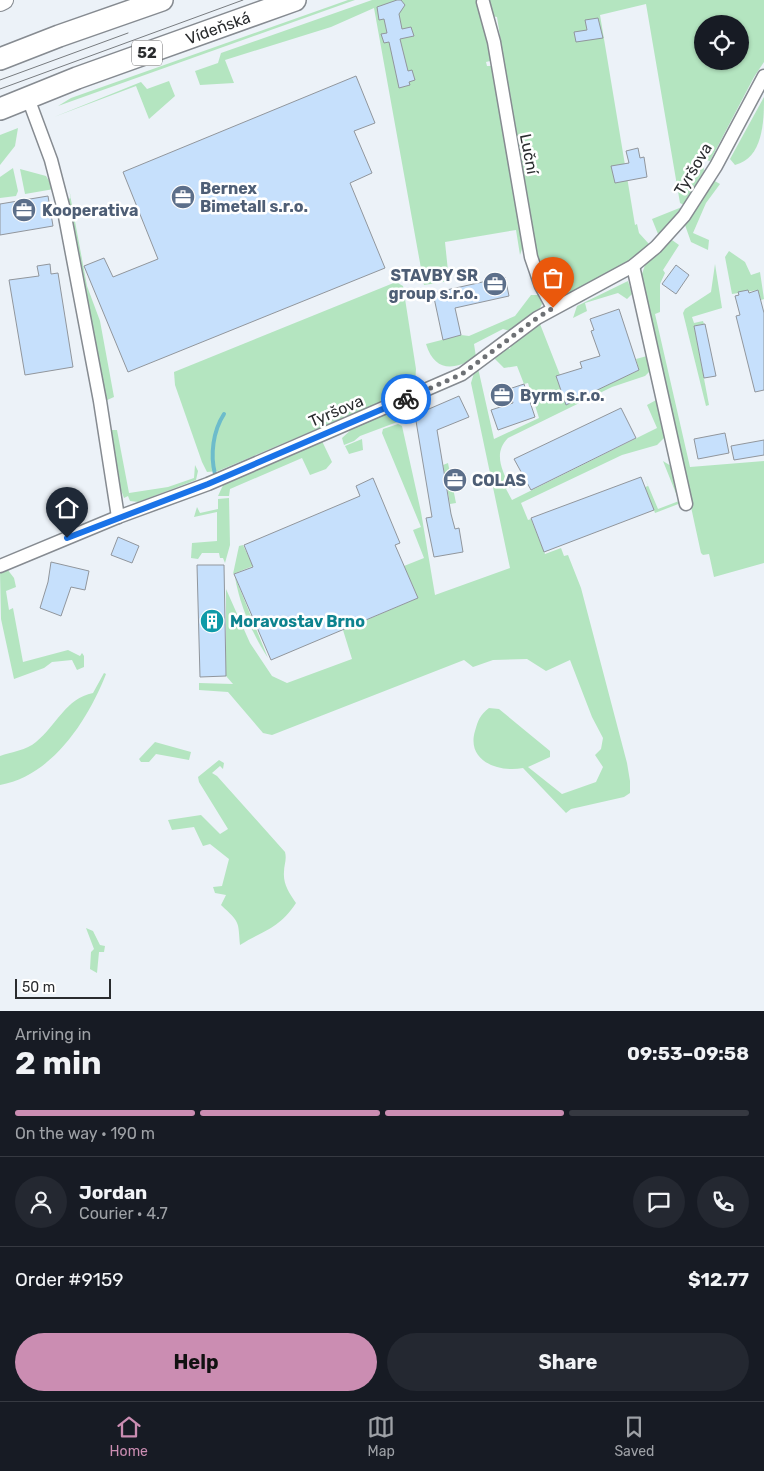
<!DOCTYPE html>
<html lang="en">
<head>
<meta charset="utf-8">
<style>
	body { margin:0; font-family:Rubik,sans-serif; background:#242831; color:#f1f3f6; height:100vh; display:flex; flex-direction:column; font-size:19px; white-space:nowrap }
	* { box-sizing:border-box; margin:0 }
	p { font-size:16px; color:#9ea1a6 }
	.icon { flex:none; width:28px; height:28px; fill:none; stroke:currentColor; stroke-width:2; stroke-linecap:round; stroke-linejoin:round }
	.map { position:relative; height:1011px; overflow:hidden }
	.details { display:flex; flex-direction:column; background:#171b24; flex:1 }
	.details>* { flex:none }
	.buttons { position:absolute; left:694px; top:15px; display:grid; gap:10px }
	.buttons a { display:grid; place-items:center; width:55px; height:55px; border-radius:50%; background:#171b24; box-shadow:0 1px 4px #0004; font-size:25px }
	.scale { position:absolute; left:15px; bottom:12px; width:96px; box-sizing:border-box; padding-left:5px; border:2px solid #2a2c2e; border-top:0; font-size:14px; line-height:18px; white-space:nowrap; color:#2a2c2e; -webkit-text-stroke:4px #fff; paint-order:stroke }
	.pin { position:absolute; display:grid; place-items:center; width:42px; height:42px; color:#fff; margin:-51px -21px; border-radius:50% 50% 50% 0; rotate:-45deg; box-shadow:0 0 5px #0007 }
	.pin .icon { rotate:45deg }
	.courier { position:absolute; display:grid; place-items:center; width:50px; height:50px; margin:-25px; border:4px solid #1a73e8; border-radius:50%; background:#fff; color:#222; box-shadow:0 1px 6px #0007 }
	.headline em { font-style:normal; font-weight:700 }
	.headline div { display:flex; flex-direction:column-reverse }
	.headline { display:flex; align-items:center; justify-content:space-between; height:85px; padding:0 15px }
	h1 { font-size:32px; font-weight:700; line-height:38px }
	.bar { display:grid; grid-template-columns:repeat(4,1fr); gap:8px 5px; align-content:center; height:60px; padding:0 15px }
	.bar i { height:6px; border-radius:4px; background:#363941 }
	.bar .on { background:#cb8db2 }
	.bar p { grid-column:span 4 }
	.line { display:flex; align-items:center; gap:12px; padding:0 15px; border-top:1px solid #363941 }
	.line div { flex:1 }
	.round { display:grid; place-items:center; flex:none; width:52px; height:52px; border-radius:26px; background:#242831 }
	.primary-button { display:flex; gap:10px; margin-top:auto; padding:10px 15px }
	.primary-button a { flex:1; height:58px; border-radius:30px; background:#cb8db2; color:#111; font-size:20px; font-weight:700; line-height:58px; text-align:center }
	.primary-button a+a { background:#242831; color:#f1f3f6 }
	.tab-bar { display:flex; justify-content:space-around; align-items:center; height:70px; border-top:1px solid #363941; background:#171b24; font-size:14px; color:#9ea1a6 }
	.tab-bar a { display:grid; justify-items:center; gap:2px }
	.tab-bar .on { color:#cb8db2 }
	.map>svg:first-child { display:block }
	.green { fill:#b4e5c0; fill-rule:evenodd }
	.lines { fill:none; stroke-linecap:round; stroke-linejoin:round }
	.stream { stroke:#6dbccb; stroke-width:4 }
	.building { fill:#c6e0fc; stroke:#91969c }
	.street-casing { stroke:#868b91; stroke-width:15 }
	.secondary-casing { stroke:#868b91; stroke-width:20 }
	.highway-casing { stroke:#868b91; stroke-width:24 }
	.street { stroke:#fff; stroke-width:12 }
	.secondary { stroke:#fff; stroke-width:18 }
	.highway { stroke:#fff; stroke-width:21 }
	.tram { stroke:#787c80; stroke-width:1 }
	.done { stroke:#6e7175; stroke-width:5; stroke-dasharray:0 9 }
	.route { stroke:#1a73e8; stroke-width:6 }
	.labels { text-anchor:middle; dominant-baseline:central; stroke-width:5; stroke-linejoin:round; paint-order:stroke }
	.shield { fill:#fff; stroke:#6a6b6d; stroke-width:1 }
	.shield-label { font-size:15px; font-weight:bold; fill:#2a2c2e }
	.street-label { font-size:16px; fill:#2a2c2e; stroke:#fff }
	.service-label { font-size:16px; font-weight:bold; fill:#4e5e75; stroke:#fff; text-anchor:start }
	.culture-label { font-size:16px; font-weight:bold; fill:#0d838f; stroke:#fff; text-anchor:start }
</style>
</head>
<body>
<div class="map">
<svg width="764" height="1011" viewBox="0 0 764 1011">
	<rect width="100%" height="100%" fill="#ecf2f8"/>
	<g class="green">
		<path d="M 348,0 L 355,0 L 58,106 L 71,98 Z"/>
		<path d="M 372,0 L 764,0 L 764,62 L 754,77 L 710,161 L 702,159 L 704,171 L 684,205 L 680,203 L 646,4 L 600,15 L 635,225 L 637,224 L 639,233 L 649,244 C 636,260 580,293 560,298 C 547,293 543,275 539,263 L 497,44 L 501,43 L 497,17 L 491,16 L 494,60 L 486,62 L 487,66 L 495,66 L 523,246 L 520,255 L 516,230 L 445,242 L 449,281 L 424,285 L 374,8 L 331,27 L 225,60 L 234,83 L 200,85 L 195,71 L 218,63 L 221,53 ZM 702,24 L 740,24 L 740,61 L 702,61 Z"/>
		<path d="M 169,81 L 175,96 L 149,119 L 136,86 L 54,117 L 141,82 L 147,89 Z"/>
		<path d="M 764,97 C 764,122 763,158 735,165 L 730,159 Z"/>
		<path d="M 18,128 L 15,146 L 0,165 L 0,135 Z"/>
		<path d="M 13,168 L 18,191 L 16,196 L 0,198 L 0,177 Z"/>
		<path d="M 20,169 L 46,176 L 54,189 L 25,194 Z"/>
		<path d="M 713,180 L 720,184 L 706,203 L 693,233 L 709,240 L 708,250 L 691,242 L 685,225 Z"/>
		<path d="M 69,189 L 87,286 L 100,321 L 114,397 L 105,401 L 110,430 L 117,430 L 129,493 L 168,487 L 194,478 L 195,465 L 198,471 L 196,480 L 138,502 L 130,501 L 128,496 L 124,498 L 118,482 L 81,267 L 65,200 L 71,198 Z"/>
		<path d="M 682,207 L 660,234 L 658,234 L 652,219 Z"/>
		<path d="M 672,240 L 679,245 L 663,270 L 665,273 L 660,284 L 660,312 L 655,314 L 690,467 L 764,461 L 764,563 L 714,577 L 709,554 L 703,555 L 701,553 L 641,277 L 645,265 Z"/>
		<path d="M 729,251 L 745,262 L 751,275 L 760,272 L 764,299 L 761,300 L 758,290 L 732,294 L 725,257 Z"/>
		<path d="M 715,264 L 722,308 L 692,317 L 694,323 L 703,321 L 704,324 L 694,326 L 709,405 L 706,406 L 683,313 L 685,309 L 711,292 Z"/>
		<path d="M 628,281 L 632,294 L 627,299 L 618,293 L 585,303 L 587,311 L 573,318 L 577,306 Z"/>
		<path d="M 396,282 L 403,286 L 416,369 L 415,382 L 409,390 L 218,471 L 207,472 L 202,462 L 175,385 L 174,372 Z"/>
		<path d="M 531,295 L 540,295 L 542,304 L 540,308 L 510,331 L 503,329 L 474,344 L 476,357 C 455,370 435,373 426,344 L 461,335 L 469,336 L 515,316 Z"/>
		<path d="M 540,324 L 560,375 L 556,376 L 566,405 L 639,370 L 636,359 L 647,356 L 651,370 L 645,376 L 612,387 L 508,438 C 493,453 502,470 510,487 L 506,489 L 512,500 L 657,428 L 647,405 L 658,399 L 666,436 L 657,445 L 622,455 L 521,503 L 528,520 L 531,519 L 545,554 L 561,548 L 564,556 L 568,555 L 581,588 L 627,763 L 630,781 L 630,793 L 624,797 L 571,809 L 566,813 L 523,768 C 499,773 466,761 475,731 C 478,720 480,715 489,708 L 499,709 L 550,751 L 550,757 L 528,767 L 562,794 L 596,782 L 603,767 L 595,755 L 601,749 L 603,738 L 592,717 L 570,660 L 546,671 L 527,659 L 493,660 L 473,667 L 464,660 L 272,735 L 263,733 L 228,692 L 199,690 L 199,683 L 233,684 L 226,676 L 226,589 L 250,643 L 272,676 L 287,683 L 352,659 L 343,630 L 418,598 L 404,566 L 424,558 L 413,530 L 421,527 L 382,433 L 383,429 L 398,424 L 402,426 L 421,512 L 435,595 L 510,568 L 471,383 L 474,373 L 478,368 L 494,439 L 539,418 L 528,383 L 524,384 L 517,366 L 504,368 L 494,358 L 507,348 L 510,349 L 511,345 Z"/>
		<path d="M 406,405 L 408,418 L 360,436 L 354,441 L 344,445 L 342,438 L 353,428 Z"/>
		<path d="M 362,439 L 363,450 L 349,454 L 345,446 Z"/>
		<path d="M 322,441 L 332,462 L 326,469 L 310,475 L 302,458 L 230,489 L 229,496 L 218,496 L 224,483 Z"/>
		<path d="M 663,461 L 671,466 L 681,503 L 655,513 L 645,487 L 648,486 L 644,476 L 658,509 L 679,501 Z"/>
		<path d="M 448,463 L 456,503 L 450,504 L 443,465 Z"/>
		<path d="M 229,498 L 230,545 L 225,563 L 223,558 L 220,558 L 219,553 L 202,553 L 198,559 L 191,558 L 192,543 L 217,541 L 217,512 L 194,517 L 197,507 L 200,513 L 218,509 L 218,499 Z"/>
		<path d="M 243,545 L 253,566 L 233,574 L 239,546 Z"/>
		<path d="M 7,569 L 14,578 L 16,587 L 6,591 L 9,610 L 13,608 L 23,662 L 68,650 L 80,656 L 82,653 L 84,656 L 84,667 L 77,670 L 72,660 L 52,662 L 44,668 L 14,679 L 1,619 L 0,572 Z"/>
		<path d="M 235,577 L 268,658 C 252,633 240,606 235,577 Z"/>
		<path d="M 104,673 L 106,674 C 88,720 52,776 0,785 L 0,756 C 11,752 27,750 36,742 C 56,726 66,698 93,693 Z"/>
		<path d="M 155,742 L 191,752 L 189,760 L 156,754 L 149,762 L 141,762 L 139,759 Z"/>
		<path d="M 219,760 L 224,763 L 223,769 L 220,766 L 212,773 L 217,776 L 285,852 C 287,860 284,864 284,872 C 283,884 289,893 296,903 C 279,929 264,930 240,945 C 238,920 240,923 221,905 L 226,895 L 215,893 L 213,887 L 222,886 L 229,859 L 210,844 L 203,846 L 194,827 L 172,830 L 168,820 L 201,815 L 220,834 L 228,829 L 199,782 L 198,777 Z"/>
		<path d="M 86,928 L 93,931 L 100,945 L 105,946 L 104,952 L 99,952 L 97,973 L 90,969 L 91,952 L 94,949 Z"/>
	</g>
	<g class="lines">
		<path class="stream" d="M 215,474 C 210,455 213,431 224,414"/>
	</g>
	<g class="building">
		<path d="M 397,0 L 401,0 L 405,5 L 399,14 L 402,29 L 411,27 L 414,36 L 400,39 L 408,71 L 412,70 L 415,80 L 409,82 L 410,85 L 399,88 L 389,42 L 384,43 L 381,34 L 387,33 L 384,19 L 379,20 L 377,7 Z"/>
		<path d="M 598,18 L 603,38 L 576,42 L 574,32 L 587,30 L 585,20 Z"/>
		<path d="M 356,76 L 375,123 L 354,131 L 372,173 L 350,183 L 385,268 L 128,372 L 84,266 L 104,258 L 113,277 L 158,259 L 123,172 Z"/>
		<path d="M 638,148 L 640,158 L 644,157 L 647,177 L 615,183 L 611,166 L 629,163 L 626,151 Z"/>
		<path d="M 48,196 L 53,226 L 0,235 L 0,204 Z"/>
		<path d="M 50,264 L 51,274 L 58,273 L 73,367 L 25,375 L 9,280 L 39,276 L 37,266 Z"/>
		<path d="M 676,265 L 689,275 L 676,294 L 662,284 Z"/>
		<path d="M 505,277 L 509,296 L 455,308 L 461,335 L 443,340 L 433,293 Z"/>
		<path d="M 748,290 L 749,293 L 758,290 L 764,313 L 764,390 L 755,392 L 736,316 L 740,315 L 735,296 L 739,295 L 738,292 Z"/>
		<path d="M 619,309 L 639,370 L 566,405 L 556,376 L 582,368 L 580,362 L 600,356 L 591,331 L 594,330 L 590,319 Z"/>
		<path d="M 705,324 L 716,376 L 704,378 L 694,326 Z"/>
		<path d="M 524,384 L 535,417 L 498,430 L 491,410 L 513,403 L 509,389 Z"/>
		<path d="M 459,396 L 469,417 L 437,430 L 451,514 L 455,529 L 459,528 L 463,552 L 434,557 L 426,518 L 432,517 L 415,415 Z"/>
		<path d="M 621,408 L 636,438 L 531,490 L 514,459 Z"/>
		<path d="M 725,433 L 729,453 L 698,459 L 694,439 Z"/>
		<path d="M 764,440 L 764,455 L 734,460 L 731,446 Z"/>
		<path d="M 641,477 L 654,510 L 544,552 L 531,518 Z"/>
		<path d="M 373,478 L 400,543 L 395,545 L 418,598 L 271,660 L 234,574 L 253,567 L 244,545 L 360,496 L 356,486 Z"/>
		<path d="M 118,537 L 139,546 L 132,563 L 111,555 Z"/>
		<path d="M 51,562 L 89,571 L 85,590 L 71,587 L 61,616 L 40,608 L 48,582 Z"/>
		<path d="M 197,565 L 224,565 L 226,676 L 200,677 Z"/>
	</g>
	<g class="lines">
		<g class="street-casing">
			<g id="street">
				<path d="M 483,2 L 494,42 L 531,257 L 541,286 L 553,308"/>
				<path d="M 28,98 L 51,160 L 63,206 L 100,401 L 118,517"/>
				<path d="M 633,266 L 686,504"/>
				<path d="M 0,566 L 118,517 L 208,484 L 462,374 L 537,318 L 633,266 L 656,247 L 684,216 L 716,166 L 764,76"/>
			</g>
		</g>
		<g class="secondary-casing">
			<path id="secondary" d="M 0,2 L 4,0"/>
		</g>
		<g class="highway-casing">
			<g id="highway">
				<path d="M 0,59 L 59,36 L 162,0"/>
				<path d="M 0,109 L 77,78 L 295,0"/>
			</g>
		</g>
		<use href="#street" class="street"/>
		<use href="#secondary" class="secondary"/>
		<use href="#highway" class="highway"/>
		<g class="tram">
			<path d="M 0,80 L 128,33"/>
			<path d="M 0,89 L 243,0"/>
		</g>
	</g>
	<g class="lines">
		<path class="done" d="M 406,399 L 462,374 L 537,318 L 553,308"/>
		<path class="route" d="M 67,538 L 208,484 L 406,399"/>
	</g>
	<defs>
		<g id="office-disc" transform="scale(1.25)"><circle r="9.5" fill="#5c6f8a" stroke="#fff"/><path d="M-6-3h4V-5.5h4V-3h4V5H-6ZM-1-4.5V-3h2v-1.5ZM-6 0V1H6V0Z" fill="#fff"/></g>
		<g id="building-disc" transform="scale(1.25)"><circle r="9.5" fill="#0f9aa8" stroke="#fff"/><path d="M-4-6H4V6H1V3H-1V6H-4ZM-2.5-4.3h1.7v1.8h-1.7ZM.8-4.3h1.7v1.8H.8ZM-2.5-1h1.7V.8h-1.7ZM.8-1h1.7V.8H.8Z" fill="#fff"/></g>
	</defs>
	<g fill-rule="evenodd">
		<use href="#office-disc" x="183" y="197"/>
		<use href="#office-disc" x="24" y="210"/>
		<use href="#office-disc" x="495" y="284"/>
		<use href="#office-disc" x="502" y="395"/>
		<use href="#office-disc" x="455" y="480"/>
		<use href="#building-disc" x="212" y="621"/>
	</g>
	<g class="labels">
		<rect class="shield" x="132" y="40.5" width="30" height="25" rx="4"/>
		<g class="shield-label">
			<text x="147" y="53">52</text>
		</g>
		<g class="street-label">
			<text transform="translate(218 28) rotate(-20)">Vídeňská</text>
			<text transform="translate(529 154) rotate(79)">Luční</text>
			<text transform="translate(693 169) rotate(-59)">Tyršova</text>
			<text transform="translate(336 411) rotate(-23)">Tyršova</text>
		</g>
		<g class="service-label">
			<text x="200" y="188">Bernex<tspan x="200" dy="18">Bimetall s.r.o.</tspan></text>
			<text x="42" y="210">Kooperativa</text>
			<text x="478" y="275" text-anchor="end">STAVBY SR<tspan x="478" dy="18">group s.r.o.</tspan></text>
			<text x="520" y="395">Byrm s.r.o.</text>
			<text x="472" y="480">COLAS</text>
		</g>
		<g class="culture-label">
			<text x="230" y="621">Moravostav Brno</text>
		</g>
	</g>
</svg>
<div class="buttons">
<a><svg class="icon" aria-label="locate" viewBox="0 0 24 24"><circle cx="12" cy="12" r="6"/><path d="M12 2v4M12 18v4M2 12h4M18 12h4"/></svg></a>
</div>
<div class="scale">50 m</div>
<div class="pin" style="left:553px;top:308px;background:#ea580c"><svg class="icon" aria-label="bag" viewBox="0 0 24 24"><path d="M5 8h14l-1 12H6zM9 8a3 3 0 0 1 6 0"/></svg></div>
<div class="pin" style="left:67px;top:538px;background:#1f2937"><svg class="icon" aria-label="home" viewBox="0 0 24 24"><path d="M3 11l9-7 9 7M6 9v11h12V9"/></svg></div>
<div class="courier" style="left:406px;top:399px"><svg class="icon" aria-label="bike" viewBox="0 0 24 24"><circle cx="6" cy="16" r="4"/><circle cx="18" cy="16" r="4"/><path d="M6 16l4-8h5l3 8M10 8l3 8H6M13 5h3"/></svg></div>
</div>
<section class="details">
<div class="headline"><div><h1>2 min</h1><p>Arriving in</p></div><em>09:53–09:58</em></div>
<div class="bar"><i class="on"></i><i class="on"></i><i class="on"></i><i></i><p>On the way · 190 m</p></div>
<div class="line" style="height:90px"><a class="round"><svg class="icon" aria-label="person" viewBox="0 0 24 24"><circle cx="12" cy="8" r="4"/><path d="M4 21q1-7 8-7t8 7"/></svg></a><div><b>Jordan</b><p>Courier · 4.7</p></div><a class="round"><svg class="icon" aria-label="chat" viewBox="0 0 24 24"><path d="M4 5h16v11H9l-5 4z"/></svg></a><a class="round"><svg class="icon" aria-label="phone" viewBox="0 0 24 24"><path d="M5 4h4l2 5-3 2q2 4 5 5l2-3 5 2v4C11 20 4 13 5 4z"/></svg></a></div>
<div class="line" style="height:65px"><div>Order #9159</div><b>$12.77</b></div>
<div class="primary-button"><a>Help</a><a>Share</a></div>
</section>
<nav class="tab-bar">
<a class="on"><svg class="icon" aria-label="home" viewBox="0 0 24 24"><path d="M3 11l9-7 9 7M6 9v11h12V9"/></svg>Home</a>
<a><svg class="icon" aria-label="map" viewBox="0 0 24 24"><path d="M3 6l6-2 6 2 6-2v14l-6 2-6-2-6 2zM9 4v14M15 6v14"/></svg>Map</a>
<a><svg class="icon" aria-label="saved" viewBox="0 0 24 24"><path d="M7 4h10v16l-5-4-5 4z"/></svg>Saved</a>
</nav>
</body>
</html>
